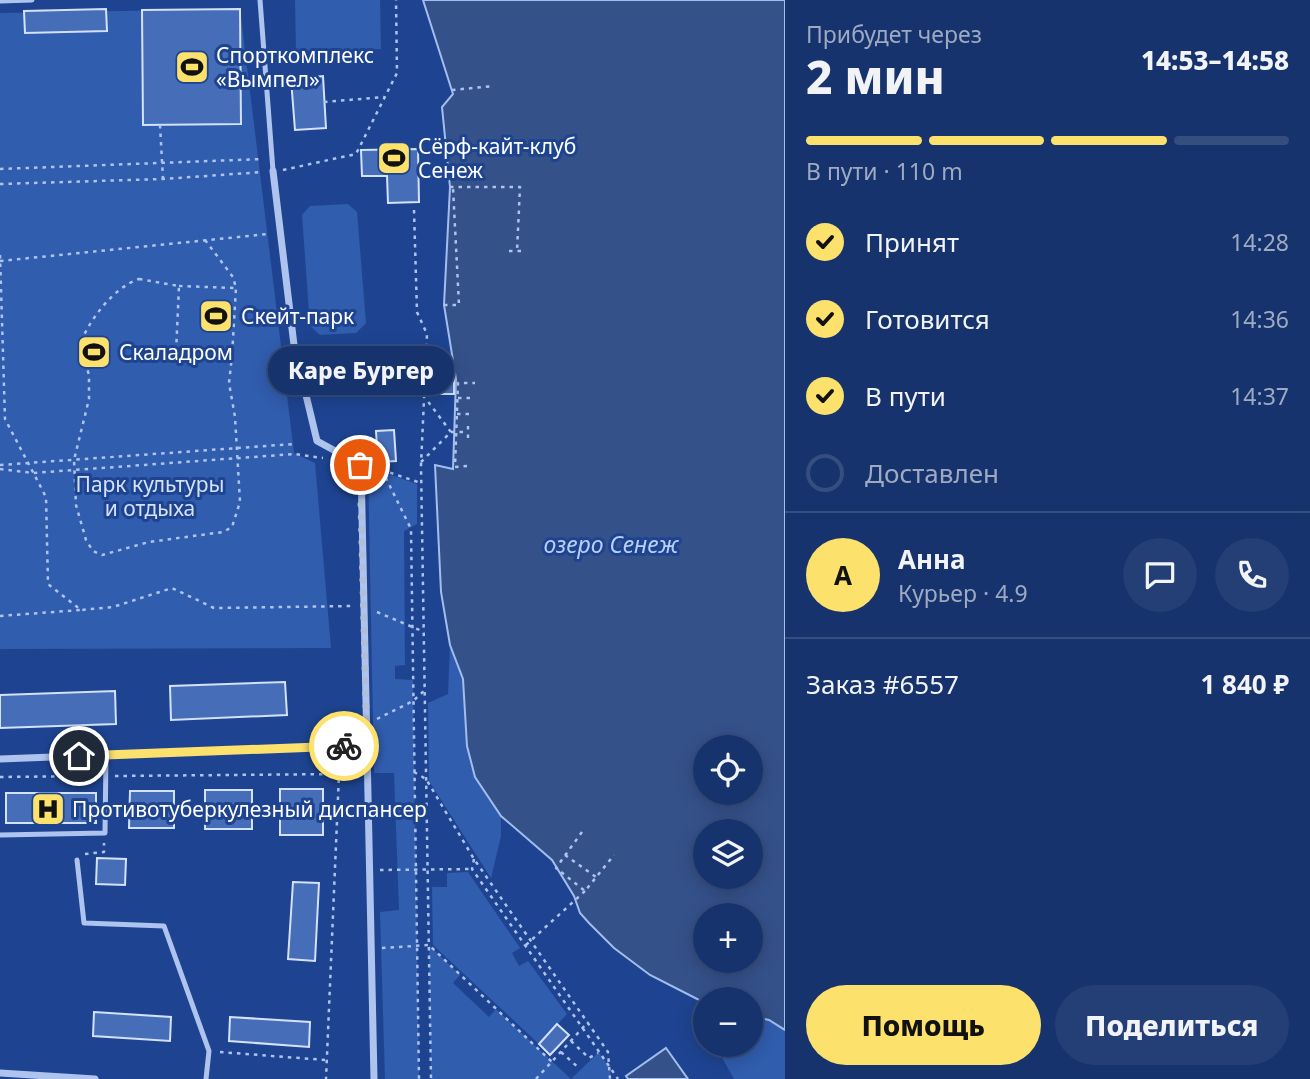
<!DOCTYPE html>
<html lang="ru">
<head>
<meta charset="utf-8">
<style>
	body { margin:0; font-family:"Noto Sans",sans-serif; background:#233f75; color:#f1f3f6; height:100vh; display:flex; flex-direction:column; font-size:26px; white-space:nowrap }
	* { box-sizing:border-box; margin:0 }
	p { font-size:23px; color:#9eaac2 }
	.icon { flex:none; width:38px; height:38px; fill:none; stroke:currentColor; stroke-width:2; stroke-linecap:round; stroke-linejoin:round }
	.map { position:relative; flex:1; overflow:hidden }
	.details { display:flex; flex-direction:column; background:#16336d; width:525px }
	.details>* { flex:none }
	.buttons { position:absolute; left:693px; top:735px; display:grid; gap:14px }
	.buttons a { display:grid; place-items:center; width:70px; height:70px; border-radius:50%; background:#16336d; box-shadow:0 4px 18px #0003,0 0 0 2px #354e80; font-size:35px }
	.pin { position:absolute; display:grid; place-items:center; width:60px; height:60px; color:#fff; margin:-30px; border:4px solid #fff; border-radius:50%; box-shadow:0 2px 7px #0007 }
	.courier { position:absolute; display:grid; place-items:center; width:70px; height:70px; margin:-35px; border:5px solid #fce16d; border-radius:50%; background:#fff; color:#222; box-shadow:0 2px 9px #0007 }
	.bubble { position:absolute; height:49px; border-radius:24px; background:#16336d; box-shadow:0 4px 18px #0003,0 0 0 2px #354e80; font-size:23px; font-weight:800; line-height:49px; text-align:center }
	.overview em { font-style:normal; font-weight:800 }
	.overview div { display:flex; flex-direction:column-reverse }
	.overview { display:flex; align-items:center; justify-content:space-between; height:119px; padding:0 21px }
	h1 { font-size:46px; font-weight:800; line-height:52px }
	.bar { display:grid; grid-template-columns:repeat(4,1fr); gap:10px 7px; align-content:center; height:84px; padding:0 21px }
	.bar i { height:9px; border-radius:5px; background:#354e80 }
	.bar .selected { background:#fce16d }
	.bar p { grid-column:span 4 }
	.line { display:flex; align-items:center; gap:18px; padding:0 21px; border-top:2px solid #354e80 }
	.line div { flex:1 }
	.round { display:grid; place-items:center; flex:none; width:74px; height:74px; border-radius:37px; background:#233f75 }
	ol { padding:0 21px; list-style:none }
	li { display:flex; align-items:center; gap:21px; height:77px }
	li p { margin-inline-start:auto }
	li .icon { padding:7px; border-radius:50%; background:#fce16d; color:#111; stroke-width:4 }
	li:last-child { color:#9eaac2 }
	li i { width:38px; height:38px; border:4px solid #354e80; border-radius:50% }
	.action { display:flex; gap:14px; margin-top:auto; padding:14px 21px }
	.action a { flex:1; height:80px; border-radius:42px; background:#fce16d; color:#111; font-size:28px; font-weight:800; line-height:80px; text-align:center }
	.action a+a { background:#233f75; color:#f1f3f6 }
	main { display:flex; flex:1; min-height:0 }
	.map>svg:first-child { display:block }
	.green { fill:#315dae }
	.water { fill:#35518a; stroke:#a1beef; stroke-width:2; fill-rule:evenodd }
	.building { fill:#466eb8; stroke:#d4e1fa; stroke-width:2 }
	.lines { fill:none; stroke-linecap:round; stroke-linejoin:round }
	.path { stroke:#aec4ee; stroke-width:2.5; stroke-dasharray:3.5 5; stroke-linecap:butt }
	.lane { stroke:#aec4ee; stroke-width:5 }
	.street { stroke:#aec4ee; stroke-width:7 }
	.done { stroke:#b0bed8; stroke-width:7; stroke-dasharray:0 12.6 }
	.route { stroke:#fce16d; stroke-width:9 }
	.labels { text-anchor:middle; dominant-baseline:central; stroke-width:6; stroke-linejoin:round; paint-order:stroke }
	.poi-label { font-size:21px; fill:#fff; stroke:#1e4491; text-anchor:start }
	.park-label { font-size:21px; fill:#d4e1fa; stroke:#1e4491 }
	.water-label { font-size:23px; font-style:italic; fill:#bacff4; stroke:#1e4491 }
</style>
</head>
<body>
<main>
<div class="map">
<svg width="785" height="1079" viewBox="0 0 785 1079">
	<rect width="100%" height="100%" fill="#1e4491"/>
	<g class="green">
		<path d="M 295,0 L 380,0 L 381,49 L 296,51 Z"/>
		<path d="M 240,9 L 294,453 L 315,463 L 331,648 L 0,649 L 0,13 Z"/>
		<path d="M 348,204 L 357,212 L 366,323 L 356,333 L 320,335 L 310,326 L 302,215 L 310,206 Z"/>
		<path d="M 368,467 L 417,484 L 417,524 L 404,531 L 405,665 L 395,666 L 395,679 L 413,680 L 419,1079 L 385,1079 L 380,912 L 399,910 L 394,773 L 374,773 Z"/>
		<path d="M 450,645 L 463,679 L 467,746 L 475,777 L 501,816 L 501,836 L 491,878 L 429,781 L 428,703 L 448,694 Z"/>
		<path d="M 468,872 L 520,948 L 512,953 L 519,966 L 528,961 L 567,1014 L 539,1044 L 433,945 L 432,887 L 447,887 L 447,873 Z"/>
		<path d="M 429,945 L 460,975 L 453,983 L 489,1017 L 496,1009 L 571,1079 L 599,1052 L 611,1070 L 610,1079 L 431,1079 Z"/>
		<path d="M 751,1016 L 769,1020 L 785,1030 L 785,1079 L 734,1079 L 715,1045 L 751,1045 Z"/>
	</g>
	<g class="water">
		<path d="M 423,0 L 785,0 L 785,1030 L 769,1020 L 751,1016 L 751,999 L 705,999 L 705,1003 L 650,975 L 614,948 L 589,923 L 580,913 L 574,896 L 552,860 L 501,816 L 475,777 L 467,746 L 463,679 L 450,645 L 441,592 L 435,465 L 453,469 L 456,379 L 444,305 L 450,187 L 442,107 L 453,94 ZM 705,747 L 751,747 L 751,793 L 705,793 ZM 705,831 L 751,831 L 751,877 L 705,877 ZM 705,915 L 751,915 L 751,961 L 705,961 Z"/>
		<path d="M 666,1048 L 688,1079 L 628,1079 L 626,1076 Z"/>
	</g>
	<g class="building">
		<path d="M 106,9 L 107,31 L 25,33 L 24,11 Z"/>
		<path d="M 240,9 L 241,124 L 143,125 L 142,10 Z"/>
		<path d="M 323,76 L 326,128 L 295,130 L 291,79 Z"/>
		<path d="M 418,149 L 419,202 L 388,203 L 387,176 L 362,176 L 361,150 Z"/>
		<path d="M 434,374 L 454,374 L 454,394 L 433,394 Z"/>
		<path d="M 394,430 L 396,461 L 378,462 L 376,431 Z"/>
		<path d="M 285,682 L 287,715 L 171,720 L 170,686 Z"/>
		<path d="M 115,691 L 116,724 L 0,728 L 0,695 Z"/>
		<rect x="280" y="789" width="43" height="46"/>
		<rect x="205" y="790" width="47" height="39"/>
		<path d="M 130,791 L 174,791 L 174,828 L 129,828 Z"/>
		<rect x="6" y="793" width="90" height="30"/>
		<path d="M 97,858 L 126,859 L 125,885 L 96,884 Z"/>
		<path d="M 293,882 L 319,883 L 315,961 L 288,959 Z"/>
		<path d="M 94,1012 L 171,1017 L 170,1041 L 93,1036 Z"/>
		<path d="M 230,1017 L 310,1022 L 309,1047 L 229,1041 Z"/>
		<path d="M 557,1024 L 569,1035 L 550,1055 L 539,1044 Z"/>
	</g>
	<g class="lines">
		<g class="path">
			<path d="M 452,90 L 494,86"/>
			<path d="M 324,102 L 384,97"/>
			<path d="M 160,125 L 163,179"/>
			<path d="M 0,169 L 263,159"/>
			<path d="M 283,170 L 356,154 L 397,73 L 396,0"/>
			<path d="M 0,184 L 163,179 L 263,172"/>
			<path d="M 450,187 L 520,187 L 517,251"/>
			<path d="M 414,210 L 417,312 L 427,334 L 421,465 L 431,1079"/>
			<path d="M 205,240 L 233,277 L 236,288 L 232,356"/>
			<path d="M 509,251 L 524,251"/>
			<path d="M 0,255 L 5,419 L 46,497 L 48,584 L 81,610 L 113,607 L 172,588 L 214,608 L 354,606"/>
			<path d="M 0,261 L 268,234"/>
			<path d="M 139,279 L 179,286 L 176,353 L 232,356 L 229,383 L 235,417 L 240,502 L 232,527 L 223,532 L 149,542 L 102,555 L 93,551 L 86,540 L 76,505 L 74,460 L 89,399 L 89,375 L 80,345 C 88,321 114,287 139,279 Z"/>
			<path d="M 179,286 L 235,288"/>
			<path d="M 444,305 L 459,305 L 453,188"/>
			<path d="M 354,385 L 425,380"/>
			<path d="M 458,398 L 473,398"/>
			<path d="M 457,414 L 472,414"/>
			<path d="M 468,426 L 468,439"/>
			<path d="M 451,432 L 468,432"/>
			<path d="M 421,462 L 451,432 L 426,399"/>
			<path d="M 0,465 L 294,444"/>
			<path d="M 467,466 L 455,467 L 458,383 L 475,383"/>
			<path d="M 0,469 L 33,473 L 294,454 L 323,458"/>
			<path d="M 382,470 L 411,529 L 419,1079"/>
			<path d="M 382,470 L 421,483"/>
			<path d="M 377,612 L 422,631"/>
			<path d="M 0,616 L 80,610"/>
			<path d="M 377,719 L 413,701 L 425,690"/>
			<path d="M 414,772 L 426,779 L 474,859 L 608,1052 L 610,1079"/>
			<path d="M 328,774 L 328,757"/>
			<path d="M 115,776 L 339,774 L 326,1079"/>
			<path d="M 0,777 L 95,776"/>
			<path d="M 582,832 L 556,868 L 585,891 L 614,855"/>
			<path d="M 85,854 L 104,852 L 104,843"/>
			<path d="M 565,855 L 596,877"/>
			<path d="M 474,859 L 472,869 L 618,1079"/>
			<path d="M 380,870 L 472,869"/>
			<path d="M 526,945 L 585,891"/>
			<path d="M 382,948 L 429,945 L 552,1062"/>
			<path d="M 571,1041 L 589,1058 L 598,1053"/>
			<path d="M 220,1052 L 325,1060"/>
			<path d="M 561,1052 L 580,1069"/>
			<path d="M 536,1079 L 588,1022"/>
		</g>
		<g class="lane">
			<path d="M 260,0 L 273,171"/>
			<path d="M 0,1 L 32,0"/>
			<path d="M 0,835 L 105,833 L 106,755"/>
			<path d="M 77,860 L 84,923 L 164,926 L 209,1051 L 206,1079"/>
		</g>
		<g class="street">
			<path d="M 273,171 L 294,345 L 317,441 L 361,465 L 374,1079"/>
			<path d="M 0,759 L 367,745"/>
			<path d="M 0,1073 L 95,1079"/>
		</g>
	</g>
	<g class="lines">
		<path class="done" d="M 344,746 L 367,746 L 360,465"/>
		<path class="route" d="M 79,756 L 344,746"/>
	</g>
	<defs>
		<g id="stadium-square" transform="scale(1.75)"><rect x="-9" y="-9" width="18" height="18" rx="4" fill="#fce16d" stroke="#1e4491"/><path d="M0-5a6.5 5 0 1 0 0 10a6.5 5 0 1 0 0-10ZM-3.5-1.8h7v3.6h-7Z" fill="#111"/></g>
		<g id="hospital-square" transform="scale(1.75)"><rect x="-9" y="-9" width="18" height="18" rx="4" fill="#fce16d" stroke="#1e4491"/><path d="M-5-5h3v3.5h4V-5h3V5h-3V1.5h-4V5h-3Z" fill="#111"/></g>
	</defs>
	<g fill-rule="evenodd">
		<use href="#stadium-square" x="192" y="67"/>
		<use href="#stadium-square" x="394" y="158"/>
		<use href="#stadium-square" x="216" y="316"/>
		<use href="#stadium-square" x="94" y="352"/>
		<use href="#hospital-square" x="48" y="809"/>
	</g>
	<g class="labels">
		<g class="poi-label">
			<text x="216" y="55">Спорткомплекс<tspan x="216" dy="24">«Вымпел»</tspan></text>
			<text x="418" y="146">Сёрф-кайт-клуб<tspan x="418" dy="24">Сенеж</tspan></text>
			<text x="241" y="316">Скейт-парк</text>
			<text x="119" y="352">Скаладром</text>
			<text x="72" y="809">Противотуберкулезный диспансер</text>
		</g>
		<g class="park-label">
			<text x="150" y="484">Парк культуры<tspan x="150" dy="24">и отдыха</tspan></text>
		</g>
		<g class="water-label">
			<text x="611" y="544">озеро Сенеж</text>
		</g>
	</g>
</svg>
<div class="buttons">
<a><svg class="icon" aria-label="locate" viewBox="0 0 24 24"><circle cx="12" cy="12" r="6"/><path d="M12 2v4M12 18v4M2 12h4M18 12h4"/></svg></a>
<a><svg class="icon" aria-label="layers" viewBox="0 0 24 24"><path d="M12 4l9 5-9 5-9-5zM3 14l9 5 9-5"/></svg></a>
<a>+</a>
<a>−</a>
</div>
<div class="pin" style="left:360px;top:465px;background:#ea580c"><svg class="icon" aria-label="bag" viewBox="0 0 24 24"><path d="M5 8h14l-1 12H6zM9 8a3 3 0 0 1 6 0"/></svg></div>
<div class="pin" style="left:79px;top:756px;background:#1f2937"><svg class="icon" aria-label="home" viewBox="0 0 24 24"><path d="M3 11l9-7 9 7M6 9v11h12V9"/></svg></div>
<div class="courier" style="left:344px;top:746px"><svg class="icon" aria-label="bike" viewBox="0 0 24 24"><circle cx="6" cy="16" r="4"/><circle cx="18" cy="16" r="4"/><path d="M6 16l4-8h5l3 8M10 8l3 8H6M13 5h3"/></svg></div>
<div class="bubble" style="left:268px;top:346px;width:186px">Каре Бургер</div>
</div>
<section class="details">
<div class="overview"><div><h1>2 мин</h1><p>Прибудет через</p></div><em>14:53–14:58</em></div>
<div class="bar"><i class="selected"></i><i class="selected"></i><i class="selected"></i><i></i><p>В пути · 110 m</p></div>
<ol>
<li><svg class="icon" aria-label="check" viewBox="0 0 24 24"><path d="M5 12l5 5 9-10"/></svg>Принят<p>14:28</p></li>
<li><svg class="icon" aria-label="check" viewBox="0 0 24 24"><path d="M5 12l5 5 9-10"/></svg>Готовится<p>14:36</p></li>
<li><svg class="icon" aria-label="check" viewBox="0 0 24 24"><path d="M5 12l5 5 9-10"/></svg>В пути<p>14:37</p></li>
<li><i></i>Доставлен</li>
</ol>
<div class="line" style="height:126px"><b class="round" style="background:#fce16d;color:#111">А</b><div><b>Анна</b><p>Курьер · 4.9</p></div><a class="round"><svg class="icon" aria-label="chat" viewBox="0 0 24 24"><path d="M4 5h16v11H9l-5 4z"/></svg></a><a class="round"><svg class="icon" aria-label="phone" viewBox="0 0 24 24"><path d="M5 4h4l2 5-3 2q2 4 5 5l2-3 5 2v4C11 20 4 13 5 4z"/></svg></a></div>
<div class="line" style="height:91px"><div>Заказ #6557</div><b>1 840 ₽</b></div>
<div class="action"><a>Помощь</a><a>Поделиться</a></div>
</section>
</main>
</body>
</html>
